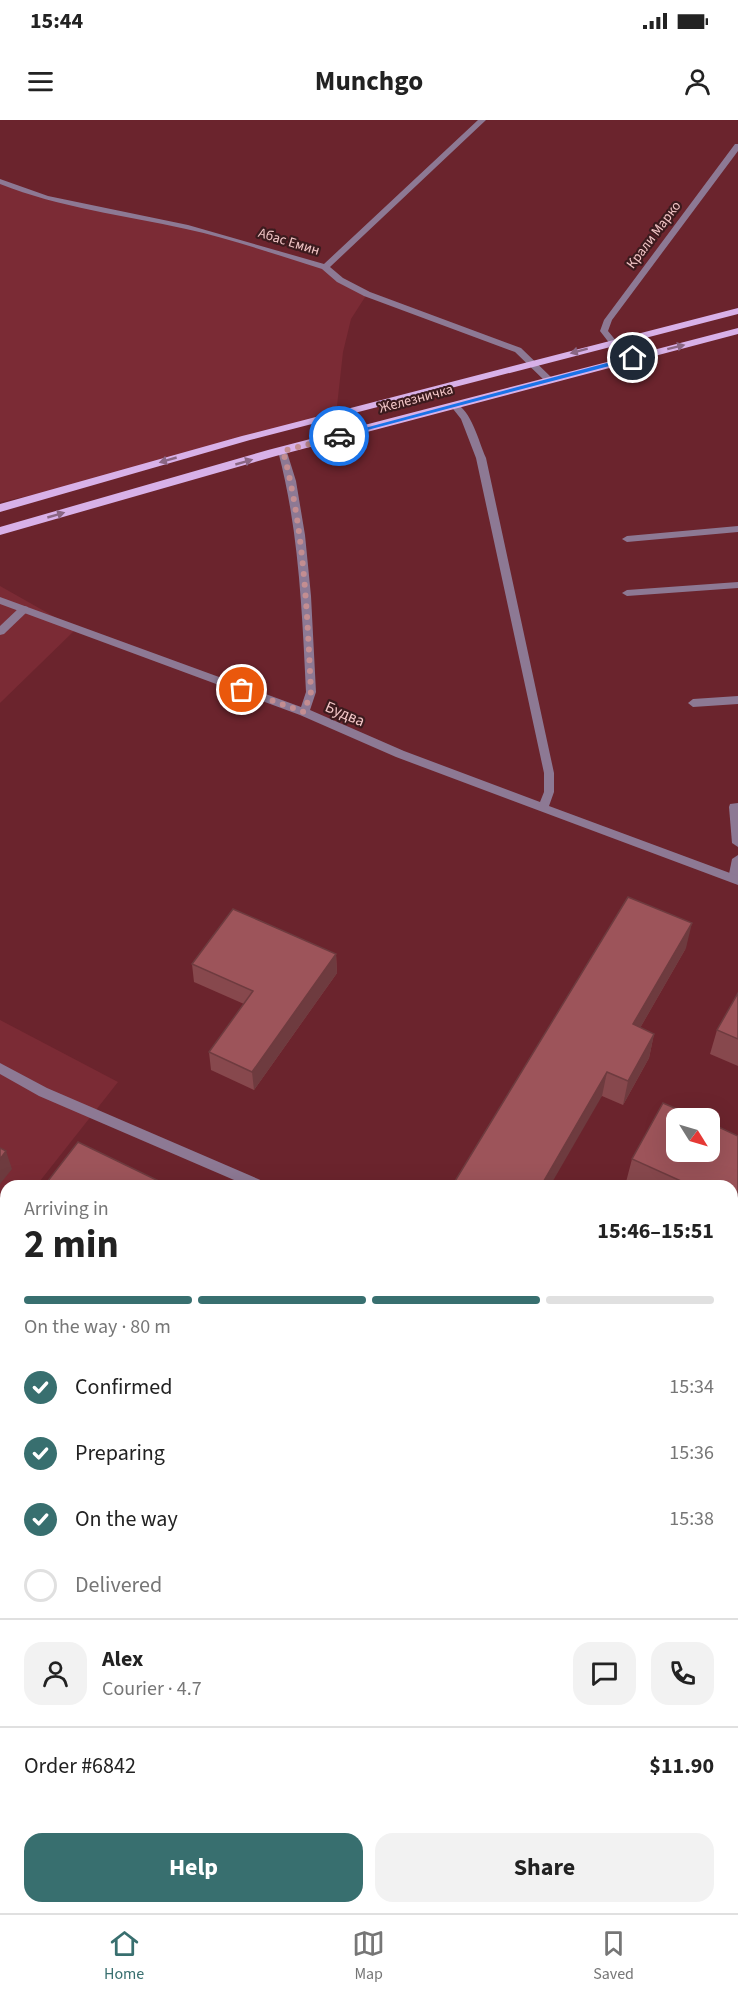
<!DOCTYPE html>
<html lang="en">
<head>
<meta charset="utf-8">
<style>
	body { margin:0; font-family:"Source Sans 3",sans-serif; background:#f2f2f2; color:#222; height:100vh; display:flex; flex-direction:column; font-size:22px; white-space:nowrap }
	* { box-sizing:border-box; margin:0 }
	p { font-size:20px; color:#767676 }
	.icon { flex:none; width:33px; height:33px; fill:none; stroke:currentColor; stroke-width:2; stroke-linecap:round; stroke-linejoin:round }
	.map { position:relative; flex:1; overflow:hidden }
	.side { position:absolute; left:0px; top:1060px; width:738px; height:734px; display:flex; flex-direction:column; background:#fff; border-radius:18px 18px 0 0; box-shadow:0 6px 24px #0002 }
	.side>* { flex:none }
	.needle { width:39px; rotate:127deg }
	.buttons { position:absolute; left:666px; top:988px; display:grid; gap:12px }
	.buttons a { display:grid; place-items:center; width:54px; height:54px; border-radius:12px; background:#fff; box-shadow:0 6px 24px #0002; font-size:30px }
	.pin { position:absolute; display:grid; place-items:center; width:51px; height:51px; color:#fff; margin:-26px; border:3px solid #fff; border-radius:50%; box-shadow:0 2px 6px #0007 }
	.courier { position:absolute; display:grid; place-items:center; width:60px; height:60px; margin:-30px; border:4px solid #1a73e8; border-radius:50%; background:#fff; color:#222; box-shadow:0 2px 8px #0007 }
	.head em { font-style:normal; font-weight:700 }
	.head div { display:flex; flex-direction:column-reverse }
	.head { display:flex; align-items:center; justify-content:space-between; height:102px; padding:0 24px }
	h1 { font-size:39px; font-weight:700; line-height:45px }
	.bar { display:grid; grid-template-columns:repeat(4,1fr); gap:9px 6px; align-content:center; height:72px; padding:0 24px }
	.bar i { height:8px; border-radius:4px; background:#e0e0e0 }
	.bar .on { background:#386f6f }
	.bar p { grid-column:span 4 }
	.line { display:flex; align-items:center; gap:15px; padding:0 24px; border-top:2px solid #e0e0e0 }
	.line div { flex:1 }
	.round { display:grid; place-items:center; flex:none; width:63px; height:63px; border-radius:18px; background:#f2f2f2 }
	ol { padding:0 24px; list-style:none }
	li { display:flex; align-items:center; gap:18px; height:66px }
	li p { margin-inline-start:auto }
	li .icon { padding:6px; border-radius:50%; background:#386f6f; color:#fff; stroke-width:4 }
	li:last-child { color:#767676 }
	li i { width:33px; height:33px; border:3px solid #e0e0e0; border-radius:50% }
	.action { display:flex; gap:12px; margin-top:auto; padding:12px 24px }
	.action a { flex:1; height:69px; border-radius:18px; background:#386f6f; color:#fff; font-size:24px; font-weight:700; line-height:69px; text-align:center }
	.action a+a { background:#f2f2f2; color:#222 }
	.status { display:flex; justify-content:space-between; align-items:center; height:42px; padding:0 30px; background:#fff; direction:ltr }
	.status svg { height:16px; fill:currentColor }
	header { display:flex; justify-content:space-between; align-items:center; height:78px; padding:0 24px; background:#fff; font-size:27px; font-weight:700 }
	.menu { display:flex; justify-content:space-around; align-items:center; height:84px; border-top:2px solid #e0e0e0; background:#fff; font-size:16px; color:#767676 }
	.menu a { display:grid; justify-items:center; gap:3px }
	.menu .on { color:#386f6f }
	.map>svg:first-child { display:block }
	.built { fill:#7b2b35 }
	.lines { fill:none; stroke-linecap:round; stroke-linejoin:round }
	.service { fill:#8d7994; fill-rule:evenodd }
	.minor { fill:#8d7994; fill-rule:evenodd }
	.primary { fill:#d8b1e8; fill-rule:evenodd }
	.wall { fill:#87484d }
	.shaded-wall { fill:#6e3b3f }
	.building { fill:#9d545a; stroke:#6e3b3f; stroke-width:1.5 }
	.oneway { fill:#8a6683 }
	.route { fill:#1a73e8 }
	.done { stroke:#c38d91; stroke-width:6; stroke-dasharray:0 10.8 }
	.labels { text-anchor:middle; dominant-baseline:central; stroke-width:4.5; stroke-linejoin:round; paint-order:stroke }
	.far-street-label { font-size:14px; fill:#f3c6c7; stroke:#3c1b1e }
	.street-label { font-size:16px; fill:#f3c6c7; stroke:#3c1b1e }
</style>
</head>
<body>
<div class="status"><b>15:44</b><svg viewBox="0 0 49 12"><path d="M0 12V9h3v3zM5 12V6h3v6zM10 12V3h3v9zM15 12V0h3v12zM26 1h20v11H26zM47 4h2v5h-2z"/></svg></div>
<header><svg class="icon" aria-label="menu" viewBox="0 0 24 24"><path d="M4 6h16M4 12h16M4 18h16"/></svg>Munchgo<svg class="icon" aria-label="person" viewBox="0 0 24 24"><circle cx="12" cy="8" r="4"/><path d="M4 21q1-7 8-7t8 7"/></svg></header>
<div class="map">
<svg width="738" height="1793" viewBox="0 0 738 1793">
	<rect width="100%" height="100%" fill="#6b242d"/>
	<g class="built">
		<path d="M 0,61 L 23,71 L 187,107 L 325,147 L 367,174 L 351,199 L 343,232 L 336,295 L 97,361 L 0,382 Z"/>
		<path d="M 0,466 L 76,509 L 0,583 Z"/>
		<path d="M 0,900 L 118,962 L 36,1066 L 6,1066 L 6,1105 L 0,1113 Z"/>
	</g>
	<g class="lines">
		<g class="service">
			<path d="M 24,486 L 28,487 L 28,491 L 4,514 L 0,515 L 0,506 L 20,487 Z"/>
			<path d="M 738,683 L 738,727 L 732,723 L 729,687 L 730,684 Z"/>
			<path d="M 738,735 L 738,762 L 734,763 L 728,759 L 732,739 Z"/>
			<path d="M 0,943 L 47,968 L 265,1062 L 266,1066 L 248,1066 L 39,976 L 0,954 Z"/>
			<path d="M 732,1164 L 738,1166 L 738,1179 L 732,1177 Z"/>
		</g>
		<g class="minor">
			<path d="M 478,0 L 486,0 L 330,147 L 343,158 L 370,172 L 521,228 L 552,258 L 552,262 L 546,262 L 515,232 L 364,176 L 337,162 L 322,149 C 277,135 232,119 186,109 C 124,95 60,88 0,64 L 0,59 L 48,76 L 188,105 L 324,144 Z"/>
			<path d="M 735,24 L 738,24 L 738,31 L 612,200 L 608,211 L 617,222 L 610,224 L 600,211 L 604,200 Z"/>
			<path d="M 454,282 C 472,291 478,320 486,338 L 554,653 L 554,672 L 549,686 L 738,756 L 738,765 L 396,637 L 300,595 L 0,484 L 0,477 L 301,587 L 306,572 C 302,491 299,410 278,331 L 283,328 L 286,329 L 296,361 L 305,415 L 311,476 L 316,572 L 310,590 L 404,631 L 540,682 L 544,672 L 544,653 L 476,338 L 461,299 L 450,285 Z"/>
			<path d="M 738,406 L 738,412 L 627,422 L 622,419 L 627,416 Z"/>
			<path d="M 738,462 L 738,468 L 627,476 L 622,473 L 627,470 Z"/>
			<path d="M 738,576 L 738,584 L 693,587 L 688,583 L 693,579 Z"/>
		</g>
		<g class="primary">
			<path d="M 738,188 L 738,194 L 250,320 L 0,392 L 0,384 L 242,316 Z"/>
			<path d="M 738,208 L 738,214 L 276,336 L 0,415 L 0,407 L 268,330 Z"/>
		</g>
	</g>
	<g class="wall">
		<path d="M 686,828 L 640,908 L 654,914 L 649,938 L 623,985 L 602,976 L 452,1066 Z"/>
		<path d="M 336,834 L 337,853 L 254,970 L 211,950 L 209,932 L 244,884 L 194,862 L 192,844 Z"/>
		<path d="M 738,873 L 738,946 L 710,934 L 717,910 Z"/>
		<path d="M 738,1016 L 738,1113 L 732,1111 L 732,1066 L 637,1066 L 626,1062 L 632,1039 Z"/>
		<path d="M 0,1126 L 6,1129 L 6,1504 L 0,1500 Z"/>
		<path d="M 732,1206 L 738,1209 L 738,1384 L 732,1380 Z"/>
	</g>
	<g class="shaded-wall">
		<path d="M 692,803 L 686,828 L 628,929 L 633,904 Z"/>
		<path d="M 336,834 L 337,853 L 254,970 L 252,952 Z"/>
		<path d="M 654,914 L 649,938 L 623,985 L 628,961 Z"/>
		<path d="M 607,952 L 602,976 L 550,1066 L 541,1066 Z"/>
		<path d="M 6,1031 L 12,1049 L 0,1064 L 0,1039 Z"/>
	</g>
	<g class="building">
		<path d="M 628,777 L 692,803 L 633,904 L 654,914 L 628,961 L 607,952 L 541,1066 L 452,1066 Z"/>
		<path d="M 233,789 L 336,834 L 252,952 L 209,932 L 253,871 L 192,844 Z"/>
		<path d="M 738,873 L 738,919 L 717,910 Z"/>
		<path d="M 663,983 L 700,999 L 676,999 L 676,1032 L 710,1032 L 710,1003 L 738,1016 L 738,1088 L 732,1085 L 732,1066 L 692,1066 L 632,1039 Z"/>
		<path d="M 78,1022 L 169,1066 L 44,1066 Z"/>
		<path d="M 0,1028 L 6,1031 L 0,1039 Z"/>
		<path d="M 0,1126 L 6,1129 L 6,1493 L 0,1489 Z"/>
		<path d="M 732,1206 L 738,1209 L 738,1362 L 732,1359 Z"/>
	</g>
	<defs><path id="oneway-solid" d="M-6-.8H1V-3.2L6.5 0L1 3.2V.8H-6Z" transform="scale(1.5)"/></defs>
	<g class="oneway">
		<use href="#oneway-solid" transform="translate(676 227) rotate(-14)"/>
		<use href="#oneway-solid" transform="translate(579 231) rotate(165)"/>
		<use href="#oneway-solid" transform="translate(168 340) rotate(164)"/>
		<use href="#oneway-solid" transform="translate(244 342) rotate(-16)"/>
		<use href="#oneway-solid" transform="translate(56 395) rotate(-16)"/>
	</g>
	<path class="route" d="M 633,236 L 636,239 L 341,317 L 335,316 Z"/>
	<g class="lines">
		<path class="done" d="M 242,570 L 304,592 L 311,572 C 307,491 304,409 283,331 L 339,316"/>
	</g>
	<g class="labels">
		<g class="far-street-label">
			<text transform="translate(654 115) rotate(-53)">Крали Марко</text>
			<text transform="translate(289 122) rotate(17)">Абас Емин</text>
			<text transform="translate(416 279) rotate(-15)">Железничка</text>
		</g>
		<g class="street-label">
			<text transform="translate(345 594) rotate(23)">Будва</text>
		</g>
	</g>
</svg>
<div class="buttons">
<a><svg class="needle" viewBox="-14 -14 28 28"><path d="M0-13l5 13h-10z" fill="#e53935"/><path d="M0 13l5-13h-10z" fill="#767676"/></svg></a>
</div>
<div class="pin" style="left:242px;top:570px;background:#ea580c"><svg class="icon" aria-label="bag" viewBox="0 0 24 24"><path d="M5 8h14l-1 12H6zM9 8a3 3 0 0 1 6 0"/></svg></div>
<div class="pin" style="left:633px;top:238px;background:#1f2937"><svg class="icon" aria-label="home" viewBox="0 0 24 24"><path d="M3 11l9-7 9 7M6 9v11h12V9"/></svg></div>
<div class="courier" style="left:339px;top:316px"><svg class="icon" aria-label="car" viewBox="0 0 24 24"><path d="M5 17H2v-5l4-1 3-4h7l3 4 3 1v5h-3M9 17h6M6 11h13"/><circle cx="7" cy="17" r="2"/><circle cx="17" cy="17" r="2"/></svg></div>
<section class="side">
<div class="head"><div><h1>2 min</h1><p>Arriving in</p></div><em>15:46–15:51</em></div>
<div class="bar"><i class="on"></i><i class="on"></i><i class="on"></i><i></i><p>On the way · 80 m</p></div>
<ol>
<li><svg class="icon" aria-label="check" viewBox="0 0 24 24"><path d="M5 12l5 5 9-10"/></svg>Confirmed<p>15:34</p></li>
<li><svg class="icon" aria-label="check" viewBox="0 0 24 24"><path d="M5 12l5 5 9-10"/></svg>Preparing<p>15:36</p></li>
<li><svg class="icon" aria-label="check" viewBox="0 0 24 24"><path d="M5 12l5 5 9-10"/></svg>On the way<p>15:38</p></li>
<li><i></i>Delivered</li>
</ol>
<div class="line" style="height:108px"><a class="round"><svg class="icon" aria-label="person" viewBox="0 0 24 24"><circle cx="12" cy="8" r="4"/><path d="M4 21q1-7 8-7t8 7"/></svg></a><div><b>Alex</b><p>Courier · 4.7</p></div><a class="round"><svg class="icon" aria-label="chat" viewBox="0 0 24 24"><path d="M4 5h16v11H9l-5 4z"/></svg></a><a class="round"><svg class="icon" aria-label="phone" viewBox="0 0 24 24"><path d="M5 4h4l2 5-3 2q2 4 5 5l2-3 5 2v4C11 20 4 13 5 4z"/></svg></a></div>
<div class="line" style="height:78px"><div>Order #6842</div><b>$11.90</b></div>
<div class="action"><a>Help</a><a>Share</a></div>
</section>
</div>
<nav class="menu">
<a class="on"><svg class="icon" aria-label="home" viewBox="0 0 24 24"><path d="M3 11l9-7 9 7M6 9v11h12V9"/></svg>Home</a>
<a><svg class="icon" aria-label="map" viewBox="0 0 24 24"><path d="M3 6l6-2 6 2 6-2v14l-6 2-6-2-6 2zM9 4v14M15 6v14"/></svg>Map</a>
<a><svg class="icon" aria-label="saved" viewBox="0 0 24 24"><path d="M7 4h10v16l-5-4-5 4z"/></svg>Saved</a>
</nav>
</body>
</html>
